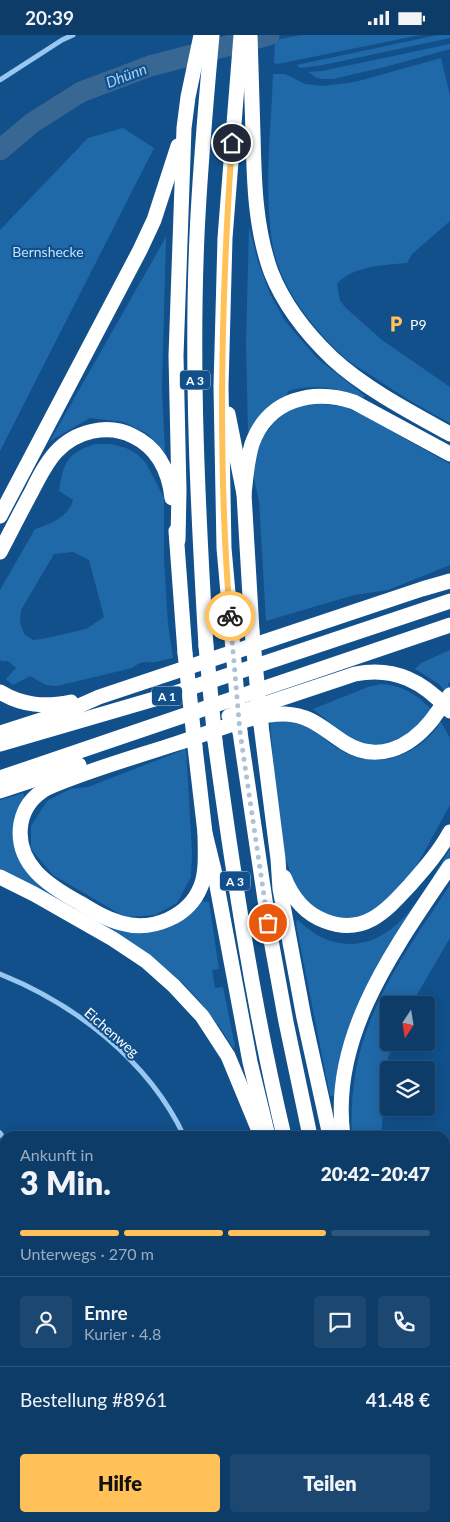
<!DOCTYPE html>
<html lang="de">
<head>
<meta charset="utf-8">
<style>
	body { margin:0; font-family:Lato,sans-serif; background:#1b4771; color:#f1f3f6; height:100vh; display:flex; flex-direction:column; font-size:19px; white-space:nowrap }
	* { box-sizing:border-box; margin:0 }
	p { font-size:16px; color:#9aadc0 }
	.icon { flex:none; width:28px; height:28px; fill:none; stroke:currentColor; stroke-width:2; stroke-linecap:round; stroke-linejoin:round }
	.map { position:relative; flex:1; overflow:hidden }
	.side { position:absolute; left:0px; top:1096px; width:450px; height:391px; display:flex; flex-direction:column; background:#0d3c68; border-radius:15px 15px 0 0; box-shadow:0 2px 12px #0003,0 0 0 1px #2d567c }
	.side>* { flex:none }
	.needle { width:32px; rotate:192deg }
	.buttons { position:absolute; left:380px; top:961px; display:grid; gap:10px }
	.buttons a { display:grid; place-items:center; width:55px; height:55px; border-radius:5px; background:#0d3c68; box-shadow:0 2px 12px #0003,0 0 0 1px #2d567c; font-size:25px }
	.pin { position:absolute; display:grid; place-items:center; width:42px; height:42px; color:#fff; margin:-21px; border:2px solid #fff; border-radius:50%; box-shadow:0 1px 5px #0007 }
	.courier { position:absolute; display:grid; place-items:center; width:50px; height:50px; margin:-25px; border:4px solid #ffc158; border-radius:50%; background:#fff; color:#222; box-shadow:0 1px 6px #0007 }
	.overview em { font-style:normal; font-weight:800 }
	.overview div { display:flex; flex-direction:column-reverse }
	.overview { display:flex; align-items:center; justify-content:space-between; height:85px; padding:0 20px }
	h1 { font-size:32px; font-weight:800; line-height:38px }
	.bar { display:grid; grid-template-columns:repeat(4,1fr); gap:8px 5px; align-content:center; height:60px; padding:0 20px }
	.bar i { height:6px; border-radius:4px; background:#2d567c }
	.bar .selected { background:#ffc158 }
	.bar p { grid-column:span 4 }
	.line { display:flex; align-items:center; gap:12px; padding:0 20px; border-top:1px solid #2d567c }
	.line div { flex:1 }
	.round { display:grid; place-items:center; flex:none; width:52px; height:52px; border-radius:5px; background:#1b4771 }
	.action { display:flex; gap:10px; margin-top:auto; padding:10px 20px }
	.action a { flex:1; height:58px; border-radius:5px; background:#ffc158; color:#111; font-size:20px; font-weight:800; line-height:58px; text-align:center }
	.action a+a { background:#1b4771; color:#f1f3f6 }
	.status { display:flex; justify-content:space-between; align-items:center; height:35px; padding:0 25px; background:#0d3c68; direction:ltr }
	.status svg { height:14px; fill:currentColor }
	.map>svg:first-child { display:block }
	.green { fill:#2069a9; fill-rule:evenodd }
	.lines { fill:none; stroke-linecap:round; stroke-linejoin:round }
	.river { stroke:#386793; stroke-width:21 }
	.street { stroke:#98c8f1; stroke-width:5 }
	.highway { stroke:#fff; stroke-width:15 }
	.highway-bridge { stroke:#fff; stroke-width:15 }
	.done { stroke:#acc2d6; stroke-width:5; stroke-dasharray:0 9 }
	.route { stroke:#ffc158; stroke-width:6 }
	.labels { text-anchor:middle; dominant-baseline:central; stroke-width:4.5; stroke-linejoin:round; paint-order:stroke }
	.shield { fill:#11508b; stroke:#b8cadc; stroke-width:1 }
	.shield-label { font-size:12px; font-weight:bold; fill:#fff }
	.park-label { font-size:14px; fill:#bee0fd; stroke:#11508b }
	.poi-label { font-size:14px; fill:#fff; stroke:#11508b; text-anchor:start }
	.street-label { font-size:14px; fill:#fff; stroke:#11508b }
	.water-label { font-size:15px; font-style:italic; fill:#a3d1f9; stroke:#11508b }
</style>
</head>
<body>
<div class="status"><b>20:39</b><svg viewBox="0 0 49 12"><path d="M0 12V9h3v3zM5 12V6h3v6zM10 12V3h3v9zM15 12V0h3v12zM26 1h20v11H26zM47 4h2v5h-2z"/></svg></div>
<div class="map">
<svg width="450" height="1487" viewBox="0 0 450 1487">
	<rect width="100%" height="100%" fill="#11508b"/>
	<g class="green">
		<path d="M 301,0 L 420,0 L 278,29 L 274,28 L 275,5 Z"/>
		<path d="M 437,0 L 450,0 L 450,3 L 323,30 L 300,33 L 297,30 Z"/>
		<path d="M 450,9 L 450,14 L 385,32 L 333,44 L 322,44 L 315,42 L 308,37 L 322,36 Z"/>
		<path d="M 441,23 L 450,60 L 450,186 L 412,219 L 407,228 C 384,230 352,231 337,249 L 340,266 L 347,274 L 382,305 L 450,352 L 450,388 C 423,374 397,358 372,341 C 363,335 354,330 346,324 C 313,294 279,252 272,207 C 264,153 271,94 273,39 L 285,39 L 305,49 L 323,51 L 355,47 Z"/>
		<path d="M 123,93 L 154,113 L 0,416 L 0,195 L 88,103 Z"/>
		<path d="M 249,191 L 258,227 L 270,259 L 285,286 L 317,323 L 365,361 L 363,363 C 336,353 317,348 288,356 L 286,362 L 248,397 L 246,309 Z"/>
		<path d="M 166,202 L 162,353 L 165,419 L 148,399 L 124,387 L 90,383 L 50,406 Z"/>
		<path d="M 315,368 L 346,372 L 363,380 L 450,429 L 450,530 L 388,555 L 354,560 L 266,586 L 259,466 L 253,439 L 257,411 L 275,386 L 288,376 L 301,371 Z"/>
		<path d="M 95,409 L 111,409 L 126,413 L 137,419 L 146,428 L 164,463 L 164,525 L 168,589 L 173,623 C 167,624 161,626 156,627 C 144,628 142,625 132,633 L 57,651 L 46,650 L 30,641 L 13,650 L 6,644 L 16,633 L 8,626 L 1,626 L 0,624 L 0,555 L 35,494 C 50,489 69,482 73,465 L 59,456 C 63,428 67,418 95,409 ZM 73,517 L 89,525 L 104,582 L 86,594 L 42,604 L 33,605 L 24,599 L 20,588 L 21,575 L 54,519 Z"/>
		<path d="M 450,615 L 450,646 L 448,650 L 450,652 L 450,661 L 439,649 L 415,634 L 421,628 Z"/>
		<path d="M 381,649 C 413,650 436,675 450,703 L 450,770 L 412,839 L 392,862 L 367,879 L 352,883 L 339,883 L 326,879 L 311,869 L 299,857 L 293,846 L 285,821 L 274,738 L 270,685 C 283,686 296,686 308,692 C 320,698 329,710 342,716 C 378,736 416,721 439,690 L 426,680 C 409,702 383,717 354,705 C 340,698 326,684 313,674 L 368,652 Z"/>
		<path d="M 186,714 L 192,817 L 191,842 L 177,868 L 155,880 L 125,882 L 53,840 L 31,814 L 31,791 L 47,766 L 70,754 L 88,752 Z"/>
		<path d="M 24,758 L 20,826 L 130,895 L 197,866 L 209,867 L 219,934 L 212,935 L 215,953 L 223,952 L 235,1012 L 233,1013 L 221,994 L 201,968 L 183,948 L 163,932 L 0,837 L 0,765 Z"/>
		<path d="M 450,814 L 450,822 L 408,888 L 345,1008 L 339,1027 L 335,1061 L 330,1061 L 296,889 L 297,884 C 312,899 329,909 351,909 C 402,907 426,852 450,814 Z"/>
		<path d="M 450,850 L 450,903 L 411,970 L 389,970 L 389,1008 L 394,1008 L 388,1023 L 381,1101 L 352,1101 C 350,1064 355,1024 369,989 C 388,939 421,894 450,850 Z"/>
		<path d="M 445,1268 L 446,1285 L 450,1301 L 450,1453 L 445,1437 Z"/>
	</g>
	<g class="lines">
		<path class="river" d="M 0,115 L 32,88 L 81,57 L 150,31 L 269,0"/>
		<g class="street">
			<path d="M 0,45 L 62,5 L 73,0"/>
			<path d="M 0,939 C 75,969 149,1026 184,1101"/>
			<path d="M 0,1098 L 5,1105"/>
			<path d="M 0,1184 L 5,1184"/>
			<path d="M 445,1233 L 450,1237"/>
			<path d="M 0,1261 L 5,1255"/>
			<path d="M 0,1445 L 5,1443"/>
			<path d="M 107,1482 L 109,1487"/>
			<path d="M 295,1482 L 296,1487"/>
		</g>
		<g class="highway">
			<path d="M 250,0 C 251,33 252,66 253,99 C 254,145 255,193 271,237 C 284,270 307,299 332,323 C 364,353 412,378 450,399"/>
			<path d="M 228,379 L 244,459 L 252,596"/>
			<path d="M 244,459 C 246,442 247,425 252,409 C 268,364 313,353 354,367 L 450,419"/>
			<path d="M 0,481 L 140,215 L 154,185 L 178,111"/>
			<path d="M 176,496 L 185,618"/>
			<path d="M 178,505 L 179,456 L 176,321 L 184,93 L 188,62 L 201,0"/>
			<path d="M 0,517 C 11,496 21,476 32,456 C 39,442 46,428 56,417 C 75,396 108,388 133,401 C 158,413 169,436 172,463"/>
			<path d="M 232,603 L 224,513 L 221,352 L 225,203 L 241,0"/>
			<path d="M 206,611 C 198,474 191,337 197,200 C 200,133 206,66 212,0"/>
			<path d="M 0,657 C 23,671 45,672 71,667"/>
			<path d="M 229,681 L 355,639 C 395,631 424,647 450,676"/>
			<path d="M 261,690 L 278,824 L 280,854 L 304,983 L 330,1101"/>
			<path d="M 240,697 L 271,905 L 286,987 L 310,1101"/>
			<path d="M 0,698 L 63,678 L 99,662 L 422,554 L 450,546"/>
			<path d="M 215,706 C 233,838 253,971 284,1101"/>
			<path d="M 0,709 L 175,658 L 450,566"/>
			<path d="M 195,712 L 205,798 L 214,835 L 250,1027 L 268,1101"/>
			<path d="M 0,743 L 450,590"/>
			<path d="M 0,756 L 79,730"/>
			<path d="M 205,798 C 205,815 207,835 201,851 C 189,882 152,897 121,888 C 106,884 93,876 80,868 C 49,851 14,829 21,788 C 24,772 33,761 47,753 C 93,733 143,720 190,704 C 217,695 257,678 285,679 C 312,680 324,695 345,708 C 377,728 409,713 431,686"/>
			<path d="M 0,842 L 34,859 L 113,904 L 146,926 L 174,951 L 202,981 L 228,1021 L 259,1096"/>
			<path d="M 284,842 C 292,863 304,878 325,886 C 364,901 386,876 410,850 C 425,833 439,817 450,797"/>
			<path d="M 343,1101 C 329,1000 397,910 450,831"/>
			<path d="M 445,1472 L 450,1487"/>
			<path d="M 394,1482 L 396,1487"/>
			<path d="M 430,1482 L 431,1487"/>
		</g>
		<g class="highway-bridge">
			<path d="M 252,596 L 261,690"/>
			<path d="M 232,603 L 240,697"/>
			<path d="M 206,611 L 215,706"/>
			<path d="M 185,618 L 195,712"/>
			<path d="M 431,686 L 450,660"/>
		</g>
	</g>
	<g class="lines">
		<path class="done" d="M 230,581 L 240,697 L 268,888"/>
		<path class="route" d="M 230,581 C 217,423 221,265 232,108"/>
	</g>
	<defs>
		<g id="parking-bare" transform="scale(1.35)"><path d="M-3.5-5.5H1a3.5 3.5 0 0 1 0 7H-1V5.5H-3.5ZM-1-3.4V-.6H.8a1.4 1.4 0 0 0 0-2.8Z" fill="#ffc158" stroke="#11508b" stroke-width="2.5" paint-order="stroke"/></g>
	</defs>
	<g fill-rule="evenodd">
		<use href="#parking-bare" x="396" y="289"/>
	</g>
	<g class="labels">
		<g class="shield">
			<rect x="180" y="335.5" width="30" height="19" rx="4"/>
			<rect x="152" y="651.5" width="30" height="19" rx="4"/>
			<rect x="220" y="836.5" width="30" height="19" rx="4"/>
		</g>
		<g class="shield-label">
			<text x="195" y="345">A 3</text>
			<text x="167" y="661">A 1</text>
			<text x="235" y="846">A 3</text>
		</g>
		<g class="park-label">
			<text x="48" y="216">Bernshecke</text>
		</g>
		<g class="poi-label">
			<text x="410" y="289">P9</text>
		</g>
		<g class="street-label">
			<text transform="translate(112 997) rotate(41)">Eichenweg</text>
		</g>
		<g class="water-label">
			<text transform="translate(126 40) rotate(-21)">Dhünn</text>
		</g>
	</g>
</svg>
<div class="buttons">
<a><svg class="needle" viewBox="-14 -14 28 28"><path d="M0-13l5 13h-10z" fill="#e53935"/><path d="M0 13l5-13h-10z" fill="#9aadc0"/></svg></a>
<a><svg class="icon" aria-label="layers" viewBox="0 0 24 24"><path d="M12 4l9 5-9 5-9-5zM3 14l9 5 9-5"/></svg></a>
</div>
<div class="pin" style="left:268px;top:888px;background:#ea580c"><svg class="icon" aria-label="bag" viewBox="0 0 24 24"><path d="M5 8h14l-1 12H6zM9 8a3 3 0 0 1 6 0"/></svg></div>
<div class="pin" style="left:232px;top:108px;background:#1f2937"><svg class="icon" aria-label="home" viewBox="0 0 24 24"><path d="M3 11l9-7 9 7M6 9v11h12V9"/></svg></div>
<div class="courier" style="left:230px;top:581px"><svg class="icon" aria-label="bike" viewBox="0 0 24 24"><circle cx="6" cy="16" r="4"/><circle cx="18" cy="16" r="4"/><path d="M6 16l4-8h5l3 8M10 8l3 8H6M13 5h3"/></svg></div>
<section class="side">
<div class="overview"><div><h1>3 Min.</h1><p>Ankunft in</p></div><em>20:42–20:47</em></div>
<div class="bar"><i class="selected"></i><i class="selected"></i><i class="selected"></i><i></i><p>Unterwegs · 270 m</p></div>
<div class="line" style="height:90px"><a class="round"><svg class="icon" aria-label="person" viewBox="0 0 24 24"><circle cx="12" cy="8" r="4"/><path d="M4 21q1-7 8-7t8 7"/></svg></a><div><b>Emre</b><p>Kurier · 4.8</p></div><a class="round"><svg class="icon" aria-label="chat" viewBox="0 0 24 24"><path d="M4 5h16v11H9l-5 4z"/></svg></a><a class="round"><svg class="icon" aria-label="phone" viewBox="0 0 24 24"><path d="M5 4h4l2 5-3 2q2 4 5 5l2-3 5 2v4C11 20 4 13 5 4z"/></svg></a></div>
<div class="line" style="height:65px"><div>Bestellung #8961</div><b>41.48 €</b></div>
<div class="action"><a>Hilfe</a><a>Teilen</a></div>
</section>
</div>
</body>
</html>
